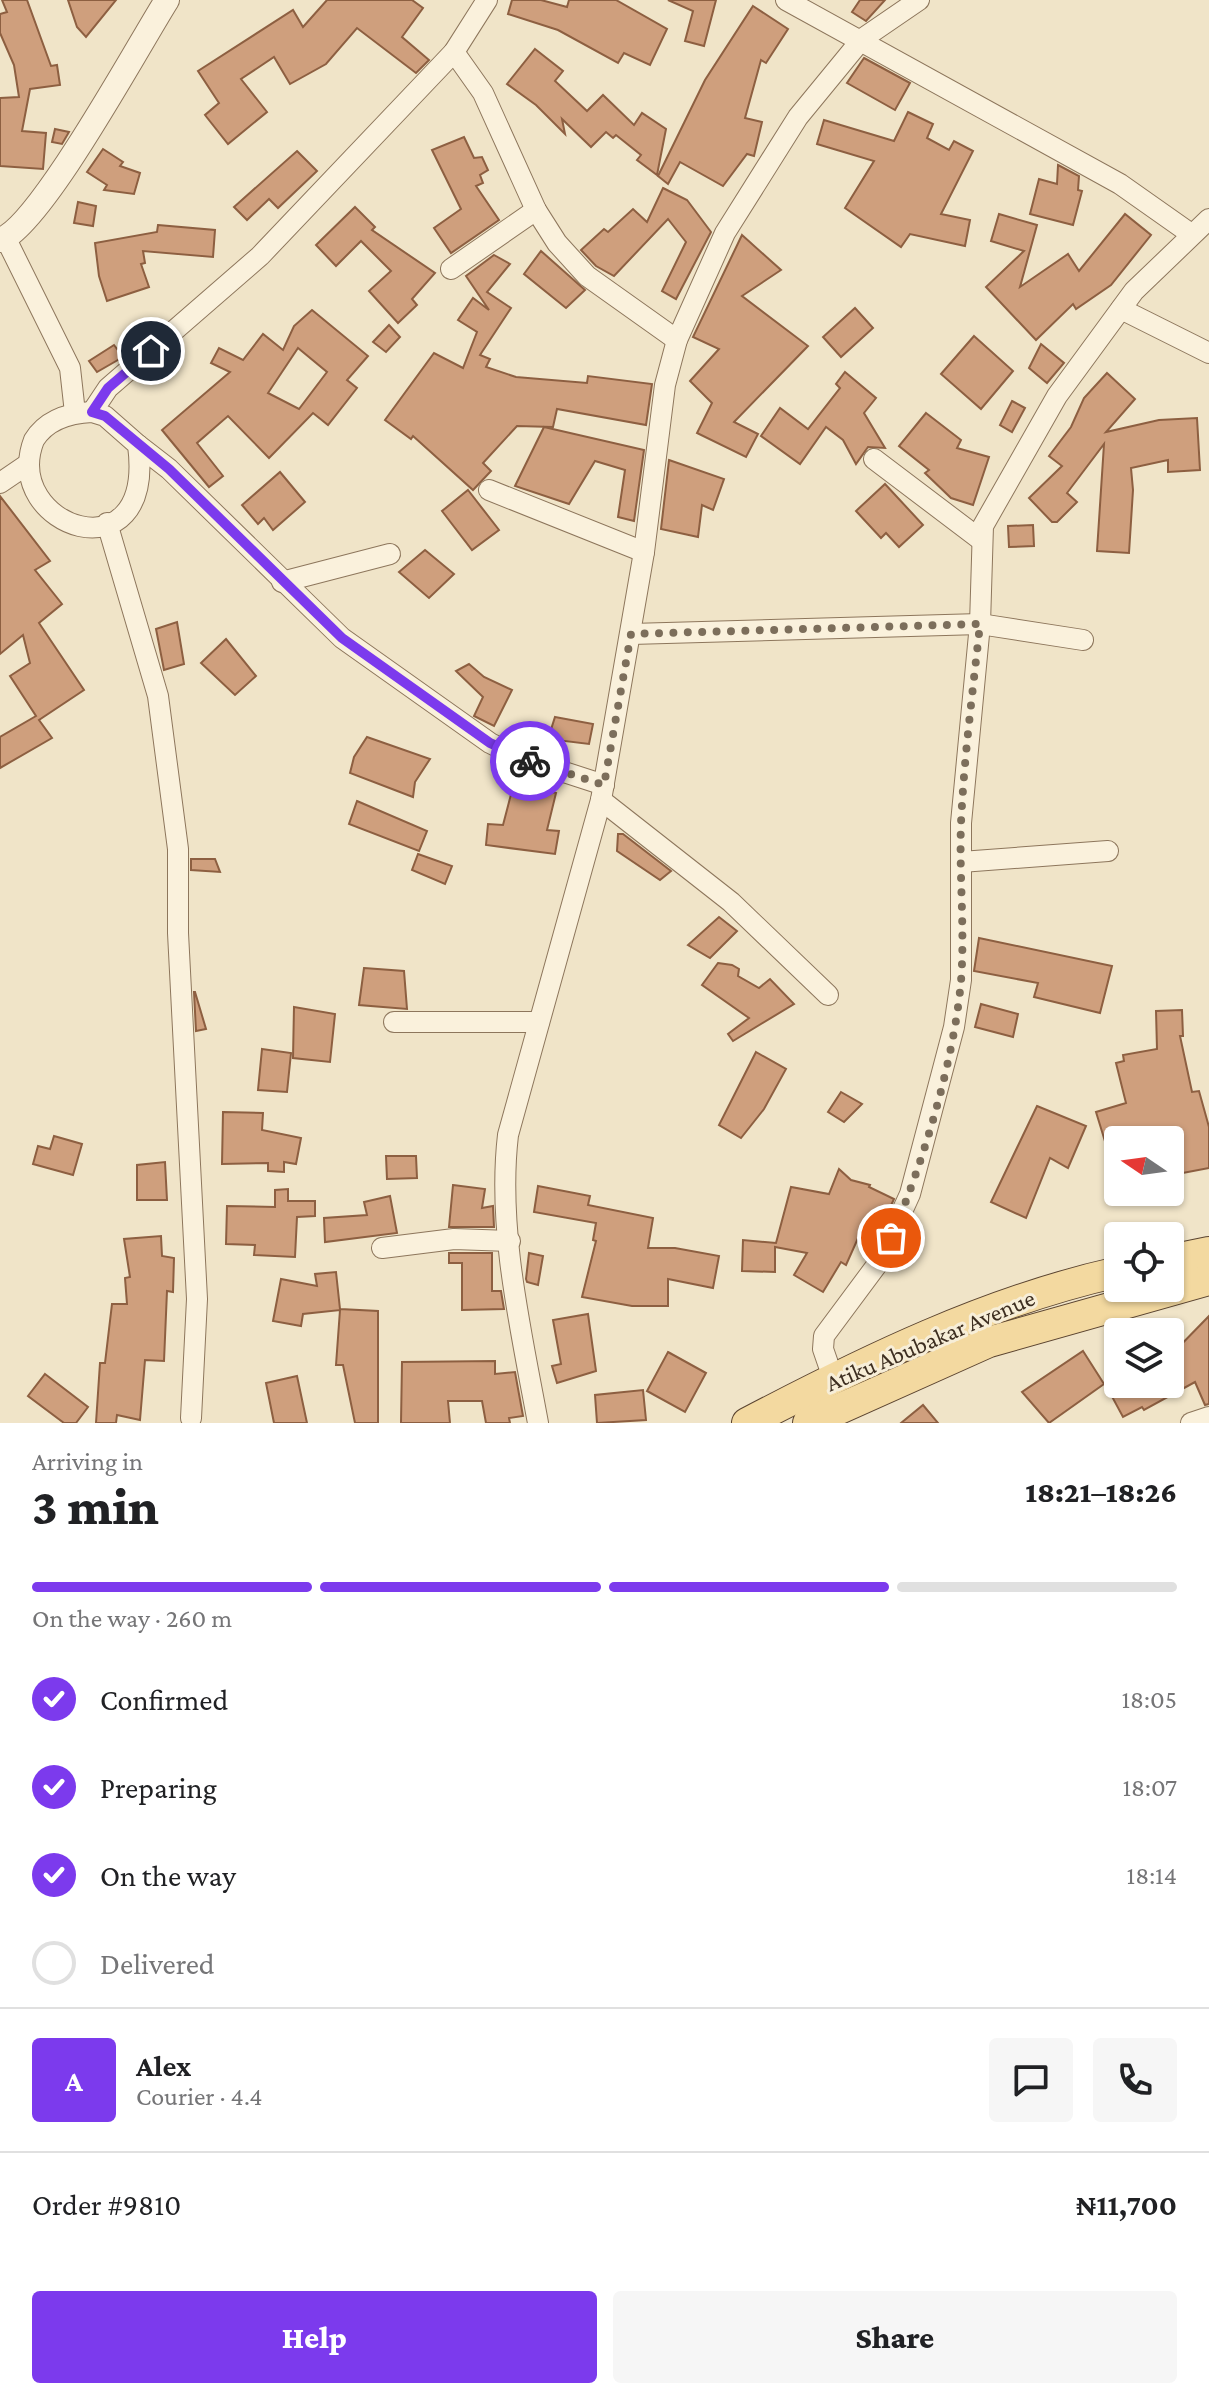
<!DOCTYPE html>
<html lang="en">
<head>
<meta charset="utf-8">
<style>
	body { margin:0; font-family:"Crimson Pro",serif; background:#f6f6f6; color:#202124; height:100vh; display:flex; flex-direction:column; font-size:30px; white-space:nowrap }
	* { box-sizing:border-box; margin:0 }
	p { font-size:26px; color:#757577 }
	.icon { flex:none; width:44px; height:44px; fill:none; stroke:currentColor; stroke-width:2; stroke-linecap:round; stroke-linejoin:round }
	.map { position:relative; height:1423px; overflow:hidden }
	.panel { display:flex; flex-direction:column; background:#fff; flex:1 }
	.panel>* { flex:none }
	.needle { width:52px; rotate:283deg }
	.buttons { position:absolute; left:1104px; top:1126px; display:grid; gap:16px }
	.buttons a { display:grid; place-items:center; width:80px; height:80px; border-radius:8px; background:#fff; box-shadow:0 2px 6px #0004; font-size:40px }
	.pin { position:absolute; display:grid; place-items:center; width:68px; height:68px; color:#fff; margin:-34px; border:4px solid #fff; border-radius:50%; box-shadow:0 2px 8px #0007 }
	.courier { position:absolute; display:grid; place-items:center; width:80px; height:80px; margin:-40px; border:6px solid #7c3aed; border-radius:50%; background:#fff; color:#222; box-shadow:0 2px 10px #0007 }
	.head em { font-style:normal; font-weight:800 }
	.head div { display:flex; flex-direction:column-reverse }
	.head { display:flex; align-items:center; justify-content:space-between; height:136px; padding:0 32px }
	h1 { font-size:52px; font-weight:800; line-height:60px }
	.bar { display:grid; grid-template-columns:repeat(4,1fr); gap:12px 8px; align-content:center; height:96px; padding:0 32px }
	.bar i { height:10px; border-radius:6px; background:#e0e0e0 }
	.bar .current { background:#7c3aed }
	.bar p { grid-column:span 4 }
	.line { display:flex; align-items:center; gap:20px; padding:0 32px; border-top:2px solid #e0e0e0 }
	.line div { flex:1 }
	.round { display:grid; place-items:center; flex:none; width:84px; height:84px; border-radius:8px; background:#f6f6f6 }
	ol { padding:0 32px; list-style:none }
	li { display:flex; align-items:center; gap:24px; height:88px }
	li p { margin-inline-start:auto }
	li .icon { padding:8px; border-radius:50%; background:#7c3aed; color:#fff; stroke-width:4 }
	li:last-child { color:#757577 }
	li i { width:44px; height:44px; border:4px solid #e0e0e0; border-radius:50% }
	.primary-button { display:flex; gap:16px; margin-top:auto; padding:16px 32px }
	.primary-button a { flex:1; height:92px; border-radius:8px; background:#7c3aed; color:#fff; font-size:32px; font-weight:800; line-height:92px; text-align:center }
	.primary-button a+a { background:#f6f6f6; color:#202124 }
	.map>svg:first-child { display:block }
	.building { fill:#cf9f7d; stroke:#8d5f41; stroke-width:2; fill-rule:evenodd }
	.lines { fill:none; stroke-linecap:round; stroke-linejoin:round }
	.minor-casing { stroke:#8d765c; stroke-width:22 }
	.tertiary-casing { stroke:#8d765c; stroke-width:26 }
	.primary-casing { stroke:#5b4430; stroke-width:32 }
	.minor { stroke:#faf1dc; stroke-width:20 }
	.tertiary { stroke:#faf1dc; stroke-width:24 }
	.primary { stroke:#f3d9a0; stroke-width:30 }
	.done { stroke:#7c6e5b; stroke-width:8; stroke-dasharray:0 14.4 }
	.route { stroke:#7c3aed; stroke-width:10 }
	.labels { text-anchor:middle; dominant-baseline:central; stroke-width:6; stroke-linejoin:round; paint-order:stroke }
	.street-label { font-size:24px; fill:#3d2e20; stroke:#f7eed8 }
</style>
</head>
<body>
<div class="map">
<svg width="1209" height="1423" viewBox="0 0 1209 1423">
	<rect width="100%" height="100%" fill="#f0e4c8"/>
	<g class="building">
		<path d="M 2,0 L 27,0 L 51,66 L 57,65 L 60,85 L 30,89 L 22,131 L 46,133 L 43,169 L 0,166 L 0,98 L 19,97 L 14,65 L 0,33 L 0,14 L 7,12 Z"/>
		<path d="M 68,0 L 116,0 L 86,37 L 77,27 Z"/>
		<path d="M 327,0 L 412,0 L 423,8 L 402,37 L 429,60 L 416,73 L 357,28 L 326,64 L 290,84 L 274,57 L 241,79 L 267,112 L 228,144 L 205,115 L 219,103 L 198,71 L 293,10 L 303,27 Z"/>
		<path d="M 512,0 L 541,0 L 567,7 L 569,0 L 616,0 L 667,29 L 650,65 L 624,53 L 618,63 L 558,30 L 508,14 Z"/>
		<path d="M 668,0 L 716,0 L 704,46 L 685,41 L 693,11 Z"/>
		<path d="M 860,0 L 885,0 L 866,21 L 852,12 Z"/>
		<path d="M 753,6 L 788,29 L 766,63 L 761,60 L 745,118 L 762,122 L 754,156 L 747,154 L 723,186 L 680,162 L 668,184 L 658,176 L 705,80 Z"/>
		<path d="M 535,49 L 563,71 L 555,81 L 587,111 L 603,95 L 634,125 L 642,113 L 666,129 L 657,175 L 637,160 L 641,155 L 616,135 L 613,138 L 606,132 L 591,147 L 562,119 L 565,134 L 536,105 L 507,84 Z"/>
		<path d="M 864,58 L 910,83 L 895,110 L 847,83 Z"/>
		<path d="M 908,112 L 933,124 L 927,138 L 949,150 L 954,141 L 973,151 L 941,214 L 970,220 L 965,246 L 910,234 L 901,247 L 845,208 L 874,161 L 817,144 L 824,120 L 894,141 Z"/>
		<path d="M 55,129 L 69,132 L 62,144 L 52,142 Z"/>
		<path d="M 464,137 L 474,158 L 482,157 L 488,170 L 480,175 L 483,183 L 476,186 L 499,220 L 451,253 L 434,228 L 461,209 L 432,150 Z"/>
		<path d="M 103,149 L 123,162 L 120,166 L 140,173 L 134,194 L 104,190 L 107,185 L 87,172 Z"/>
		<path d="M 297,151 L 317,171 L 278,208 L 269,199 L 247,220 L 234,207 Z"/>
		<path d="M 1058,165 L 1079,176 L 1078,190 L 1082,191 L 1073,225 L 1030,214 L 1039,179 L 1057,184 Z"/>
		<path d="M 663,188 L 687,200 L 711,232 L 676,299 L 662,291 L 686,242 L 668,219 L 614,276 L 596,266 L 581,250 L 604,229 L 608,232 L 633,209 L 647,222 Z"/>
		<path d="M 78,202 L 96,206 L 93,226 L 74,223 Z"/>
		<path d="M 355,207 L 375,227 L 372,230 L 435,273 L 412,299 L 417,305 L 398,323 L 369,291 L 391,271 L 361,241 L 336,266 L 316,245 Z"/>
		<path d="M 999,214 L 1037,225 L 1020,287 L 1068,254 L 1079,271 L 1125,214 L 1151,235 L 1111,285 L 1076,309 L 1073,304 L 1036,340 L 986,287 L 1024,251 L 991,241 Z"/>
		<path d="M 158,225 L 215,230 L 213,257 L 143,251 L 145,263 L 141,264 L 149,287 L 107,301 L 99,276 L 95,243 L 157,232 Z"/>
		<path d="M 742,235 L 781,270 L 742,296 L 808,346 L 734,422 L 758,434 L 746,457 L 697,433 L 712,403 L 690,381 L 719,349 L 693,337 Z"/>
		<path d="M 541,251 L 585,290 L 566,308 L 524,274 Z"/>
		<path d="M 494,255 L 510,264 L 487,292 L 511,308 L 480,355 L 490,359 L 486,367 L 516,377 L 587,383 L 588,376 L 652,384 L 646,425 L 557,409 L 553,427 L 517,426 L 483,463 L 491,471 L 473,490 L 413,436 L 411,439 L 385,420 L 434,353 L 463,368 L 477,332 L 458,320 L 473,298 L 489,310 L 466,276 Z"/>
		<path d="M 855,308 L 873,328 L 841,357 L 823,337 Z"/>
		<path d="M 312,310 L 368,356 L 347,380 L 357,388 L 328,425 L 313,413 L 269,458 L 228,416 L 197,443 L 223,476 L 209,487 L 162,430 L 230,372 L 211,363 L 219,348 L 243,360 L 263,334 L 283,350 L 294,326 ZM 298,348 L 327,372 L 299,409 L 268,393 Z"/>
		<path d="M 389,325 L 400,337 L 386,352 L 373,342 Z"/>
		<path d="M 974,336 L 1013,371 L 981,409 L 941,374 Z"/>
		<path d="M 1041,344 L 1064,363 L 1047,383 L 1029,368 Z"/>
		<path d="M 114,345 L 123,357 L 97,372 L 89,361 Z"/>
		<path d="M 845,372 L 876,398 L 864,413 L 885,448 L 868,447 L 856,464 L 843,440 L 826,427 L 800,464 L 761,436 L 780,408 L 808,429 L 840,388 L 836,384 Z"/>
		<path d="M 1107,373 L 1135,399 L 1106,432 L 1159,420 L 1197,418 L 1200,470 L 1168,472 L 1168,460 L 1131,468 L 1133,490 L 1129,553 L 1097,551 L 1104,444 L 1067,493 L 1077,502 L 1057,522 L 1052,522 L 1029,498 L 1062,466 L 1049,456 L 1071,427 L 1084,398 Z"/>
		<path d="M 1012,401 L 1025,408 L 1012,432 L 1000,425 Z"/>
		<path d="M 926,413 L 961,440 L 957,448 L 989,457 L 973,505 L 951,498 L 925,473 L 929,470 L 899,446 Z"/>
		<path d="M 544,427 L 644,450 L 634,521 L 618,517 L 625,470 L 595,461 L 569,504 L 515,486 Z"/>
		<path d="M 669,460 L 724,479 L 713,510 L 702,505 L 698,537 L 661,529 Z"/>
		<path d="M 280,472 L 305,502 L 273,530 L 264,518 L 258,524 L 242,505 Z"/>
		<path d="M 885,484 L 923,525 L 899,547 L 886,533 L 881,538 L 856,511 Z"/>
		<path d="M 468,490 L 499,530 L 472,550 L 442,511 Z"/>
		<path d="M 0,496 L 50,561 L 35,570 L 62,604 L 39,623 L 84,690 L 39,720 L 52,738 L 0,768 L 0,737 L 36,716 L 10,676 L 30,663 L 23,635 L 0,654 Z"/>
		<path d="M 1033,525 L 1034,546 L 1009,547 L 1008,526 Z"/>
		<path d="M 425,550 L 454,574 L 429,598 L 399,572 Z"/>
		<path d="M 177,622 L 184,664 L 164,670 L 156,629 Z"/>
		<path d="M 226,639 L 256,676 L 235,695 L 201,663 Z"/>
		<path d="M 469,664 L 484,677 L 512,690 L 494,726 L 474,716 L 483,697 L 456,671 Z"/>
		<path d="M 555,717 L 593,724 L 589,744 L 548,739 Z"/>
		<path d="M 367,737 L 430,759 L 415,782 L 413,797 L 350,773 L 354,757 Z"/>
		<path d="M 514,783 L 556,793 L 547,830 L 559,831 L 555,854 L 486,845 L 488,824 L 503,825 Z"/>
		<path d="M 357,801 L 427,831 L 419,851 L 349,824 Z"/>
		<path d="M 618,834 L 623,834 L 671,871 L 660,880 L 617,851 Z"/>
		<path d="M 418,854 L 452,866 L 445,884 L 412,870 Z"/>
		<path d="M 191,859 L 215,859 L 220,872 L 191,870 Z"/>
		<path d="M 719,917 L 737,931 L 710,958 L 688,945 Z"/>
		<path d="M 979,938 L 1112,966 L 1100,1013 L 1034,997 L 1038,983 L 974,971 Z"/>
		<path d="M 718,963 L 732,965 L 739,969 L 738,976 L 759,988 L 770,979 L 794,1004 L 733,1041 L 728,1034 L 749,1018 L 702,985 Z"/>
		<path d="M 364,968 L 404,971 L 407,1009 L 359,1005 Z"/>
		<path d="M 194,992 L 195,992 L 206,1029 L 196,1031 Z"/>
		<path d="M 981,1004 L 1018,1014 L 1013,1037 L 975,1027 Z"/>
		<path d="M 294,1007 L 335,1014 L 330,1062 L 293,1058 Z"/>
		<path d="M 1182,1010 L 1183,1036 L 1180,1036 L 1192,1092 L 1199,1091 L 1209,1127 L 1209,1168 L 1172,1175 L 1170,1140 L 1118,1140 L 1118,1174 L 1115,1174 L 1096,1112 L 1126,1103 L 1116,1063 L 1124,1061 L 1123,1055 L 1157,1049 L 1156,1011 Z"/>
		<path d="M 262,1049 L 291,1053 L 287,1092 L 258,1090 Z"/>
		<path d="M 756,1052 L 786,1069 L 764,1109 L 741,1138 L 719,1125 Z"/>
		<path d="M 841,1092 L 862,1104 L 844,1122 L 828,1112 Z"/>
		<path d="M 1037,1106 L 1086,1126 L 1068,1168 L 1050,1158 L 1026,1218 L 991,1202 Z"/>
		<path d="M 223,1112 L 263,1113 L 262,1130 L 301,1138 L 296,1164 L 284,1162 L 284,1172 L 268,1171 L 268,1163 L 222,1164 Z"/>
		<path d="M 54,1136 L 82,1144 L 73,1175 L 33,1164 L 38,1146 L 50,1149 Z"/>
		<path d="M 386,1156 L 416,1156 L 417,1178 L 387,1179 Z"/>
		<path d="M 165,1162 L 167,1200 L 137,1200 L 137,1165 Z"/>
		<path d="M 839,1169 L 851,1180 L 870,1185 L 869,1187 L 894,1199 L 873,1244 L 859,1236 L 846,1265 L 841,1262 L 823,1292 L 794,1275 L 807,1253 L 775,1247 L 775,1272 L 742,1271 L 743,1240 L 776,1243 L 791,1187 L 829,1194 Z"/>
		<path d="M 453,1185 L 485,1189 L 482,1208 L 493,1206 L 494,1227 L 449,1227 Z"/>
		<path d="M 538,1186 L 590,1196 L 588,1205 L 653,1218 L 648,1248 L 675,1248 L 719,1256 L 713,1288 L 668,1279 L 668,1306 L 632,1306 L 582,1297 L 596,1241 L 593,1240 L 596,1223 L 534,1212 Z"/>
		<path d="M 288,1189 L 288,1201 L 315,1201 L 315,1216 L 297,1217 L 295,1257 L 254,1255 L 255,1245 L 226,1244 L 227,1206 L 275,1207 L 275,1190 Z"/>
		<path d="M 390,1196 L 397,1233 L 325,1242 L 324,1218 L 367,1215 L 364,1202 Z"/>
		<path d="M 161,1236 L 162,1256 L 174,1258 L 173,1292 L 167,1291 L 164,1361 L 145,1360 L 140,1420 L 117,1415 L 116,1423 L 96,1423 L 100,1363 L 105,1363 L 112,1304 L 127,1304 L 125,1278 L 130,1277 L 124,1239 Z"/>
		<path d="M 449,1253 L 492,1253 L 492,1291 L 501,1291 L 504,1309 L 462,1310 L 462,1263 L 449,1263 Z"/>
		<path d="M 529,1253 L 543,1256 L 538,1285 L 527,1282 L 526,1279 Z"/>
		<path d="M 336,1272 L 340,1309 L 378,1311 L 378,1423 L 355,1423 L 343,1365 L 336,1365 L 340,1310 L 303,1314 L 301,1326 L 273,1321 L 281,1279 L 317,1286 L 315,1274 Z"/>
		<path d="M 588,1314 L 596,1371 L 557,1383 L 552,1366 L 561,1364 L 553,1320 Z"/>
		<path d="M 1209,1316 L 1209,1404 L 1205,1405 L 1195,1382 L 1144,1410 L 1142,1407 L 1123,1417 L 1109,1391 L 1122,1384 L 1170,1384 L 1170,1356 Z"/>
		<path d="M 1083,1351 L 1104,1384 L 1049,1423 L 1022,1392 Z"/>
		<path d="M 668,1352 L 706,1373 L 685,1412 L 647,1391 Z"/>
		<path d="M 495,1361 L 495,1374 L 515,1372 L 523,1416 L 509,1418 L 510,1423 L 486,1423 L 482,1401 L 448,1401 L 450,1423 L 401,1423 L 402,1362 Z"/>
		<path d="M 45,1374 L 88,1407 L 76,1423 L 64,1423 L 28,1396 Z"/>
		<path d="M 297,1376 L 307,1423 L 274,1423 L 266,1383 Z"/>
		<path d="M 643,1390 L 646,1420 L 597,1423 L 595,1395 Z"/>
		<path d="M 923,1405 L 938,1423 L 901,1423 Z"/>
	</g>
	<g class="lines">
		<g class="minor-casing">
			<g id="minor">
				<path d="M 786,0 L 1120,184 L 1191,234"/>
				<path d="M 454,52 L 483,93 L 536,210 L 557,243 L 587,276 L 677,340"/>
				<path d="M 6,239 L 70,368 L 75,413"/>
				<path d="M 451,269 L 536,210"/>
				<path d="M 1121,309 L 1209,353"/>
				<path d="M 92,412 L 108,388 L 260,256 L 454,52 L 487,0"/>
				<path d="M 92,412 L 105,416 L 138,445 C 156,581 0,527 34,440 C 47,419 69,413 92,412 Z"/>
				<path d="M 138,445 L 169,469 L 342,638 L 490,743 L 518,757 L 604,785"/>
				<path d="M 874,459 L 981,540"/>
				<path d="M 0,483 L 25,466"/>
				<path d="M 489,490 L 644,552"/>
				<path d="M 107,523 L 158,696 L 178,849 L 178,933 L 197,1299 L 191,1418"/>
				<path d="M 282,582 L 390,554"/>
				<path d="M 631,634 L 980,624 L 1083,640"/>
				<path d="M 601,800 L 731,902 L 828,995"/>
				<path d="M 961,862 L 1108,851"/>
				<path d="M 394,1022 L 539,1022"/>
				<path d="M 382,1248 L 454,1239 L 510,1241"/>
				<path d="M 833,1378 L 823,1349 L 824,1336 L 879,1262 L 910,1194 L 954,1027 L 961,980 L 961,823 L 980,624 L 983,526 L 1057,396 L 1134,291 L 1209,219"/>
				<path d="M 538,1423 C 521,1330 497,1229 508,1135 L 601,800 L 644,552 L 665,385 L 677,340 L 725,233 L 798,117 L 862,39 L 919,0"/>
				<path d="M 1191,1423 L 1209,1417"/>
			</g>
		</g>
		<g class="tertiary-casing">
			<path id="tertiary" d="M 0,240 C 40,227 139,44 167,0"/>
		</g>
		<g class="primary-casing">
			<g id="primary">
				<path d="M 1170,1260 L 1209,1252"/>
				<path d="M 747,1423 C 865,1361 988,1301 1118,1272"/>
				<path d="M 808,1423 L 989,1342 L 1209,1280"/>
			</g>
		</g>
		<use href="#minor" class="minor"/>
		<use href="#tertiary" class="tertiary"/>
		<use href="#primary" class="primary"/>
	</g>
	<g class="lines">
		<path class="done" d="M 530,761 L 604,785 L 631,634 L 980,624 C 973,690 964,757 961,823 C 959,876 965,929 961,981 C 954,1061 923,1164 891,1238"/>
		<path class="route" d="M 151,351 L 108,388 L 92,412 L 105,416 L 169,469 L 342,638 L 490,743 L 530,761"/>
	</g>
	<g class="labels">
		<g class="street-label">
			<text transform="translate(930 1340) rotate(-23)">Atiku Abubakar Avenue</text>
		</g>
	</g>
</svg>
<div class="buttons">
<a><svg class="needle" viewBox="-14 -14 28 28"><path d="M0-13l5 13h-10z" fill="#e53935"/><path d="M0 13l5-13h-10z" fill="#757577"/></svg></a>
<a><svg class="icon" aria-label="locate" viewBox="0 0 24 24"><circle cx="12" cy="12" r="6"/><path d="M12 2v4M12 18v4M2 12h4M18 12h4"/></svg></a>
<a><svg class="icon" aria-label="layers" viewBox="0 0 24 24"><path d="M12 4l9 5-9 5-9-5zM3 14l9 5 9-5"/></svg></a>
</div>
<div class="pin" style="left:891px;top:1238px;background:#ea580c"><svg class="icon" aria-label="bag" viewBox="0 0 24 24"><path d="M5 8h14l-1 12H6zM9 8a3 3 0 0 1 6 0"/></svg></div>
<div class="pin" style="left:151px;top:351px;background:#1f2937"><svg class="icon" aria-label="home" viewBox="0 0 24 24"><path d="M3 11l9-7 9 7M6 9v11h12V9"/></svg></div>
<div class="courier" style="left:530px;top:761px"><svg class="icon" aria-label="bike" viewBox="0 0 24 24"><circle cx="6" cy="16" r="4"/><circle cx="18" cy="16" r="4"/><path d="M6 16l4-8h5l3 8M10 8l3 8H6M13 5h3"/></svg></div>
</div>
<section class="panel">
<div class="head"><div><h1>3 min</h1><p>Arriving in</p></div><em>18:21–18:26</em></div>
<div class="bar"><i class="current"></i><i class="current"></i><i class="current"></i><i></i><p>On the way · 260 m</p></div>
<ol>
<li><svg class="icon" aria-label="check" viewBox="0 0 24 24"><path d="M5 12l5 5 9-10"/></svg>Confirmed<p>18:05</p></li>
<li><svg class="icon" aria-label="check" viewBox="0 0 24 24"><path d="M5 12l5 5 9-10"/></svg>Preparing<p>18:07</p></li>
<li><svg class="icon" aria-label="check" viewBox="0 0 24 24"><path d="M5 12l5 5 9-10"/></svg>On the way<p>18:14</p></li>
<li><i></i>Delivered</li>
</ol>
<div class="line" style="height:144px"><b class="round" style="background:#7c3aed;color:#fff">A</b><div><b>Alex</b><p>Courier · 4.4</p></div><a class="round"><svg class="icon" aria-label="chat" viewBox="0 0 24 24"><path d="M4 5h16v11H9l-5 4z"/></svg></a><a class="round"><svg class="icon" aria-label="phone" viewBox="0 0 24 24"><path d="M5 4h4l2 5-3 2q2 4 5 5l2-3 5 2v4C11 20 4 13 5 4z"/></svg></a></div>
<div class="line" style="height:104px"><div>Order #9810</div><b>₦11,700</b></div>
<div class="primary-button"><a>Help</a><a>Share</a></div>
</section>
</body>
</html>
